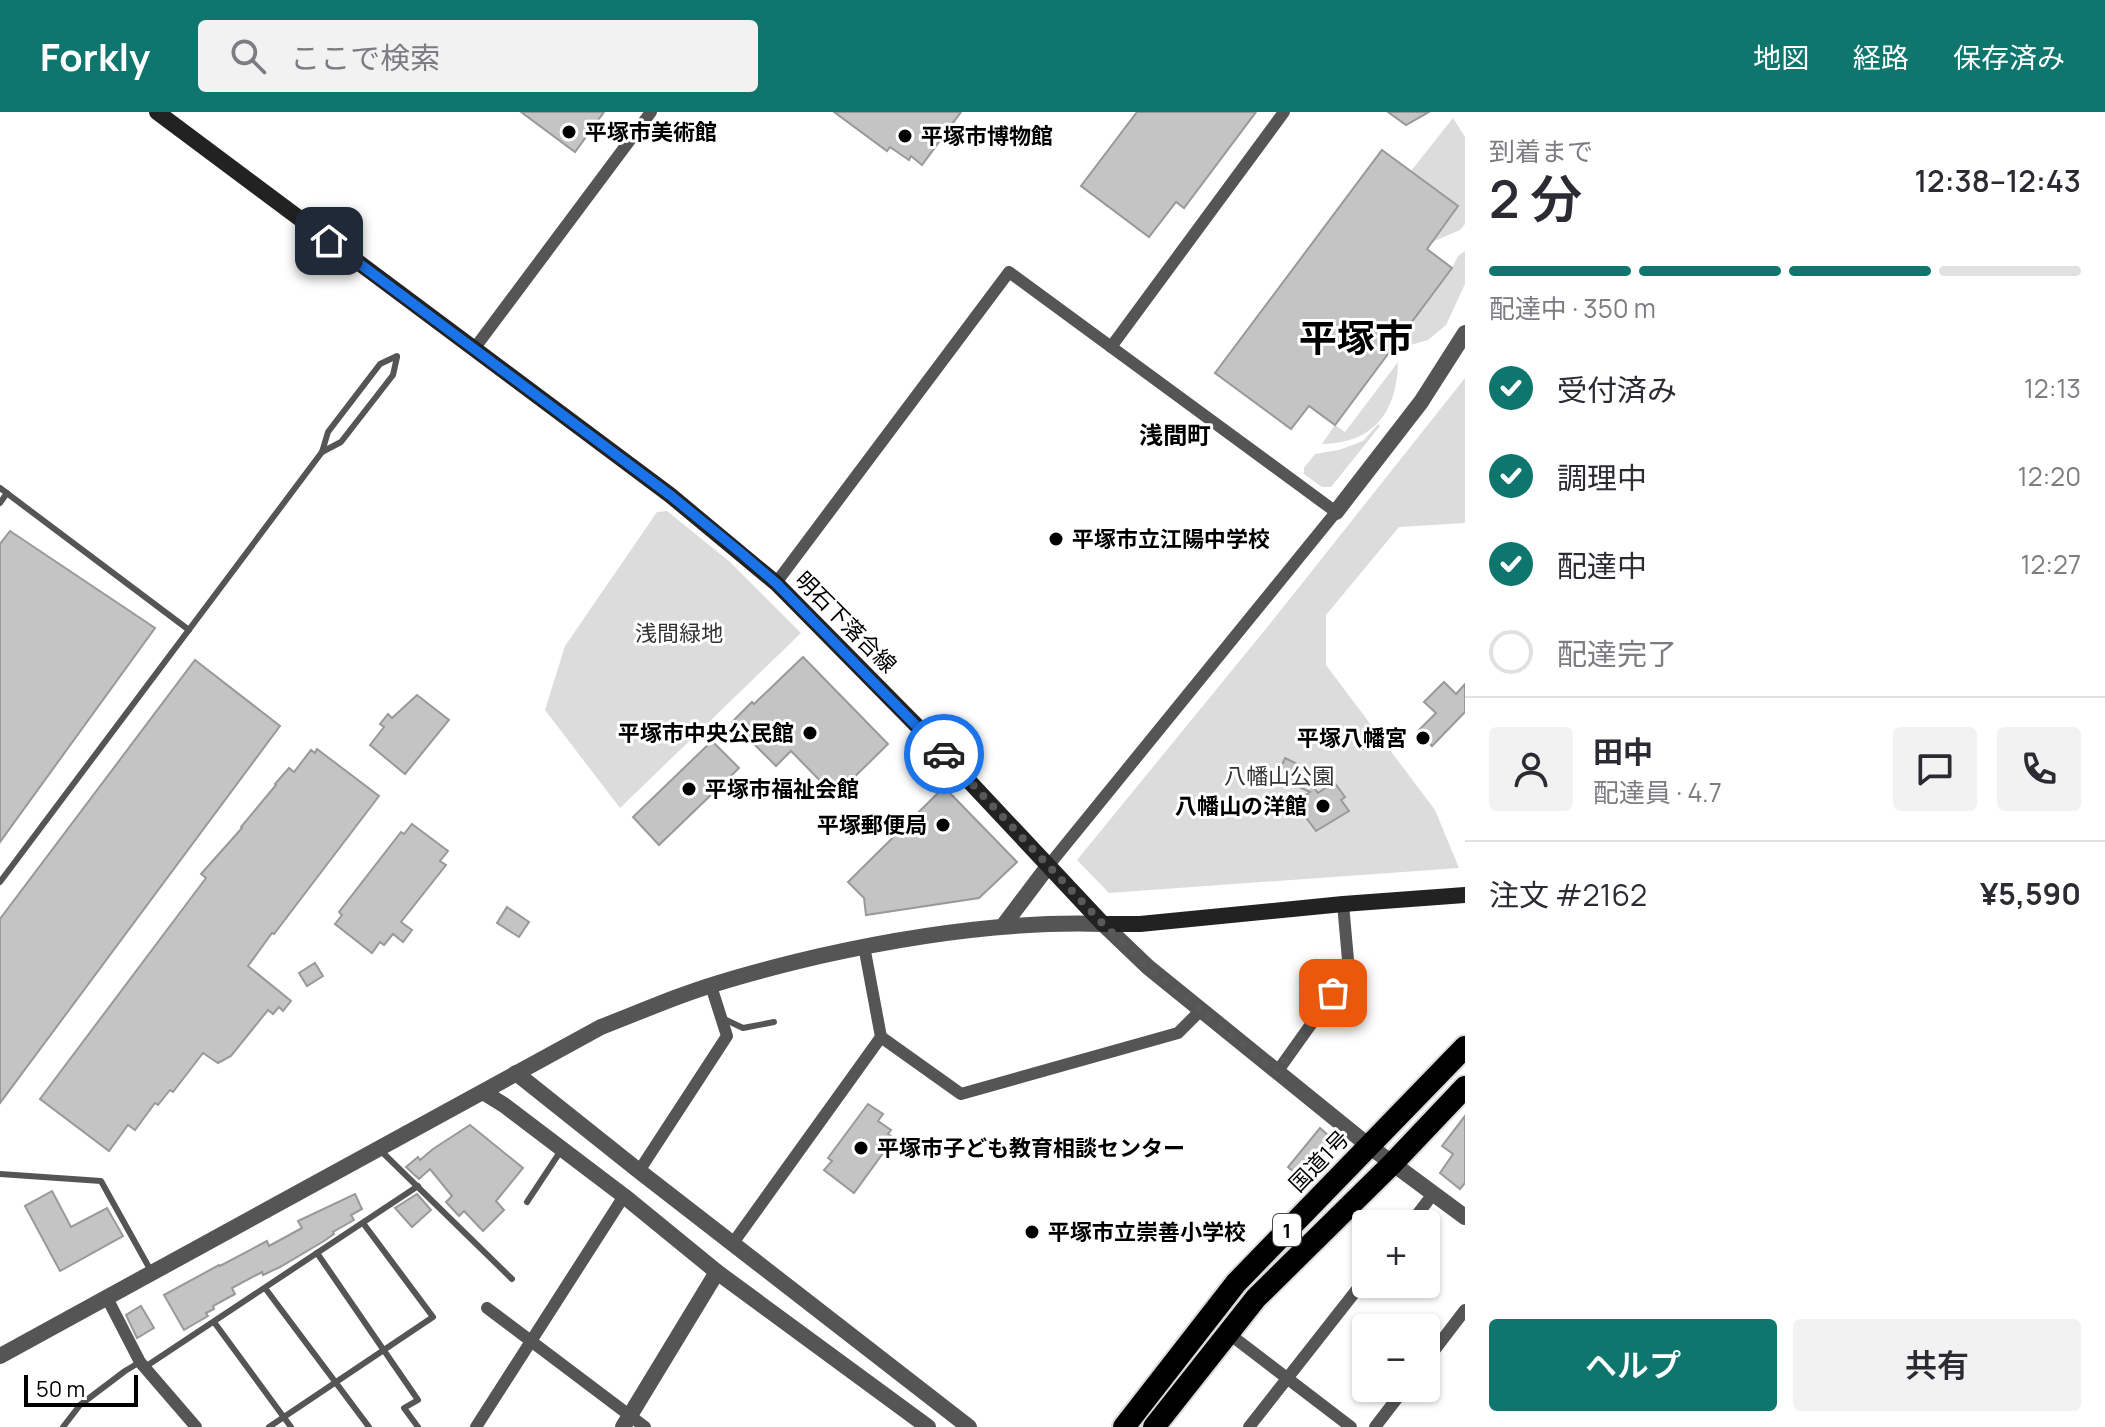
<!DOCTYPE html>
<html lang="ja">
<head>
<meta charset="utf-8">
<style>
	body { margin:0; font-family:Manrope,"Noto Sans JP",sans-serif; background:#f2f2f3; color:#2b2b33; height:100vh; display:flex; flex-direction:column; font-size:30px; white-space:nowrap }
	* { box-sizing:border-box; margin:0 }
	p { font-size:26px; color:#7c7c81 }
	.icon { flex:none; width:44px; height:44px; fill:none; stroke:currentColor; stroke-width:2; stroke-linecap:round; stroke-linejoin:round }
	.map { position:relative; flex:1; overflow:hidden }
	.sheet { display:flex; flex-direction:column; background:#fff; width:640px }
	.sheet>* { flex:none }
	.fabs { position:absolute; left:1352px; top:1098px; display:grid; gap:16px }
	.fabs a { display:grid; place-items:center; width:88px; height:88px; border-radius:8px; background:#fff; box-shadow:0 2px 6px #0004; font-size:40px }
	.scale { position:absolute; left:24px; bottom:20px; width:114px; box-sizing:border-box; padding-left:8px; border:4px solid #000; border-top:0; font-size:22px; line-height:28px; white-space:nowrap; color:#000; -webkit-text-stroke:6px #fff; paint-order:stroke }
	.pin { position:absolute; display:grid; place-items:center; width:68px; height:68px; color:#fff; margin:-34px; border-radius:16px; box-shadow:0 4px 12px #0006 }
	.courier { position:absolute; display:grid; place-items:center; width:80px; height:80px; margin:-40px; border:6px solid #1a73e8; border-radius:50%; background:#fff; color:#222; box-shadow:0 2px 10px #0007 }
	.summary em { font-style:normal; font-weight:600 }
	.summary div { display:flex; flex-direction:column-reverse }
	.summary { display:flex; align-items:center; justify-content:space-between; height:136px; padding:0 24px }
	h1 { font-size:52px; font-weight:600; line-height:60px }
	.bar { display:grid; grid-template-columns:repeat(4,1fr); gap:12px 8px; align-content:center; height:96px; padding:0 24px }
	.bar i { height:10px; border-radius:6px; background:#e1e1e2 }
	.bar .on { background:#0f766e }
	.bar p { grid-column:span 4 }
	.line { display:flex; align-items:center; gap:20px; padding:0 24px; border-top:2px solid #e1e1e2 }
	.line div { flex:1 }
	.round { display:grid; place-items:center; flex:none; width:84px; height:84px; border-radius:8px; background:#f2f2f3 }
	ol { padding:0 24px; list-style:none }
	li { display:flex; align-items:center; gap:24px; height:88px }
	li p { margin-inline-start:auto }
	li .icon { padding:8px; border-radius:50%; background:#0f766e; color:#fff; stroke-width:4 }
	li:last-child { color:#7c7c81 }
	li i { width:44px; height:44px; border:4px solid #e1e1e2; border-radius:50% }
	.cta { display:flex; gap:16px; margin-top:auto; padding:16px 24px }
	.cta a { flex:1; height:92px; border-radius:8px; background:#0f766e; color:#fff; font-size:32px; font-weight:600; line-height:92px; text-align:center }
	.cta a+a { background:#f2f2f3; color:#2b2b33 }
	header { display:flex; align-items:center; gap:48px; box-sizing:border-box; height:112px; padding:0 40px; background:#0f766e; color:#fff }
	header strong { font-size:38px }
	nav { display:flex; gap:44px; margin-inline-start:auto; font-size:28px }
	.search { width:560px; height:72px; background:#f2f2f3; display:flex; align-items:center; gap:20px; box-sizing:border-box; padding:0 28px; border-radius:8px; color:#7c7c81; font-size:30px }
	main { display:flex; flex:1; min-height:0 }
	.map>svg:first-child { display:block }
	.green { fill:#dcdcdc }
	.building { fill:#c4c4c4; stroke:#999; stroke-width:2 }
	.lines { fill:none; stroke-linecap:round; stroke-linejoin:round }
	.trunk-casing { stroke:#dbdbdb; stroke-width:26 }
	.service { stroke:#555; stroke-width:6 }
	.minor { stroke:#555; stroke-width:12 }
	.tertiary { stroke:#555; stroke-width:16 }
	.secondary { stroke:#222; stroke-width:16 }
	.trunk { stroke:#000; stroke-width:22 }
	.done { stroke:#595959; stroke-width:8; stroke-dasharray:0 14.4 }
	.route { stroke:#1a73e8; stroke-width:10 }
	.poi-dot { fill:#000; stroke:#fff; stroke-width:3 }
	.labels { text-anchor:middle; dominant-baseline:central; stroke-width:6; stroke-linejoin:round; paint-order:stroke }
	.shield { fill:#fff; stroke:#4c4c4c; stroke-width:2 }
	.shield-label { font-size:20px; font-weight:bold; fill:#000 }
	.poi-label { font-size:22px; font-weight:bold; fill:#000; stroke:#fff; text-anchor:start }
	.street-label { font-size:22px; fill:#000; stroke:#fff }
	.park-label { font-size:22px; fill:#333; stroke:#fff }
	.neighbourhood-label { font-size:24px; font-weight:bold; fill:#000; stroke:#fff }
	.town-label { font-size:38px; font-weight:bold; fill:#000; stroke:#fff }
</style>
</head>
<body>
<header>
<strong>Forkly</strong>
<div class="search"><svg class="icon" aria-label="search" viewBox="0 0 24 24"><circle cx="10" cy="10" r="6"/><path d="M15 15l6 6"/></svg>ここで検索</div>
<nav><a>地図</a><a>経路</a><a>保存済み</a></nav>
</header>
<main>
<div class="map">
<svg width="1465" height="1315" viewBox="0 0 1465 1315">
	<rect width="100%" height="100%" fill="#fff"/>
	<g class="green">
		<path d="M 1453,6 L 1465,25 L 1465,112 L 1460,118 L 1432,130 L 1458,94 L 1411,59 Z"/>
		<path d="M 1465,139 L 1465,172 L 1446,213 L 1428,228 L 1410,233 L 1400,226 L 1452,156 L 1458,144 Z"/>
		<path d="M 1398,250 C 1397,299 1375,331 1322,332 L 1335,313 L 1345,320 Z"/>
		<path d="M 1465,266 L 1465,411 L 1399,415 L 1326,503 L 1326,553 L 1435,698 L 1459,756 L 1109,781 L 1077,748 L 1269,513 Z"/>
		<path d="M 1378,312 L 1380,314 L 1331,375 L 1322,375 L 1304,362 L 1304,356 L 1315,342 L 1339,338 L 1363,329 Z"/>
		<path d="M 667,399 L 730,450 L 801,521 L 620,696 L 545,598 L 565,534 L 657,400 Z"/>
	</g>
	<g class="building">
		<path d="M 521,0 L 604,0 L 575,40 Z"/>
		<path d="M 834,0 L 961,0 L 922,53 L 911,44 L 909,48 L 890,35 L 887,39 Z"/>
		<path d="M 1137,0 L 1256,0 L 1184,96 L 1176,90 L 1149,125 L 1081,74 Z"/>
		<path d="M 1388,0 L 1429,0 L 1406,13 Z"/>
		<path d="M 1382,38 L 1458,94 L 1427,137 L 1452,156 L 1335,313 L 1309,294 L 1291,317 L 1215,261 Z"/>
		<path d="M 10,419 L 155,516 L 0,730 L 0,432 Z"/>
		<path d="M 803,545 L 888,632 L 835,684 L 791,639 L 776,654 L 732,610 L 752,590 L 754,592 Z"/>
		<path d="M 195,548 L 280,614 L 0,991 L 0,807 Z"/>
		<path d="M 1444,570 L 1456,582 L 1465,572 L 1465,600 L 1432,634 L 1417,620 L 1436,601 L 1424,590 Z"/>
		<path d="M 417,583 L 449,608 L 405,662 L 370,633 L 384,615 L 380,612 L 388,602 L 392,606 Z"/>
		<path d="M 712,629 L 739,656 L 659,733 L 633,705 Z"/>
		<path d="M 317,637 L 379,684 L 274,822 L 272,821 L 248,854 L 291,889 L 283,899 L 279,895 L 273,902 L 268,898 L 231,944 L 218,951 L 203,941 L 173,980 L 170,978 L 158,993 L 155,991 L 135,1018 L 128,1013 L 109,1039 L 40,987 L 206,766 L 201,762 L 242,716 L 241,715 L 276,673 L 275,672 L 289,656 L 294,660 L 311,638 L 315,641 Z"/>
		<path d="M 1285,646 L 1305,656 L 1302,660 L 1318,681 L 1334,670 L 1345,685 L 1341,688 L 1349,699 L 1316,719 L 1299,696 L 1304,692 L 1301,687 L 1310,680 L 1277,665 Z"/>
		<path d="M 944,675 L 1017,750 L 979,786 L 866,803 L 864,786 L 848,770 Z"/>
		<path d="M 412,712 L 448,739 L 440,749 L 446,753 L 401,810 L 412,818 L 403,830 L 393,822 L 384,833 L 380,830 L 372,841 L 335,812 L 342,803 L 339,800 L 401,720 L 404,722 Z"/>
		<path d="M 507,795 L 529,810 L 519,825 L 497,811 Z"/>
		<path d="M 315,851 L 323,864 L 307,874 L 299,861 Z"/>
		<path d="M 868,992 L 883,1002 L 878,1009 L 891,1018 L 888,1022 L 894,1026 L 854,1081 L 824,1058 L 832,1049 L 828,1046 Z"/>
		<path d="M 1465,1004 L 1465,1071 L 1460,1077 L 1440,1061 L 1453,1042 L 1442,1034 Z"/>
		<path d="M 470,1013 L 523,1056 L 496,1089 L 504,1098 L 483,1119 L 464,1099 L 459,1104 L 446,1090 L 452,1084 L 430,1057 L 419,1067 L 406,1055 L 418,1045 L 420,1048 L 433,1037 Z"/>
		<path d="M 1320,1016 L 1329,1024 L 1330,1036 L 1319,1047 L 1315,1044 L 1299,1064 L 1288,1055 Z"/>
		<path d="M 52,1079 L 71,1115 L 107,1096 L 123,1124 L 60,1159 L 25,1094 Z"/>
		<path d="M 355,1082 L 362,1097 L 351,1103 L 354,1108 L 333,1120 L 334,1122 L 324,1129 L 280,1155 L 263,1163 L 262,1160 L 232,1176 L 235,1182 L 213,1194 L 214,1197 L 206,1201 L 208,1204 L 184,1218 L 164,1183 L 219,1153 L 220,1154 L 267,1129 L 269,1134 L 302,1116 L 298,1109 Z"/>
		<path d="M 417,1082 L 431,1098 L 412,1115 L 395,1096 Z"/>
		<path d="M 141,1194 L 154,1216 L 137,1226 L 126,1203 Z"/>
	</g>
	<g class="lines">
		<g class="trunk-casing">
			<g id="trunk">
				<path d="M 1124,1315 L 1236,1171 L 1465,935"/>
				<path d="M 1154,1315 L 1256,1186 L 1392,1052 L 1465,975"/>
			</g>
		</g>
		<g class="service">
			<path d="M 322,340 L 341,330 L 393,263 L 397,245"/>
			<path d="M 0,376 L 189,518"/>
			<path d="M 0,391 L 7,381"/>
			<path d="M 0,770 L 322,340 L 328,320 L 380,252 L 397,244"/>
			<path d="M 724,907 L 743,916 L 774,910"/>
			<path d="M 380,1038 L 512,1167"/>
			<path d="M 0,1062 L 101,1069 L 151,1159"/>
			<path d="M 527,1090 L 560,1040"/>
			<path d="M 317,1141 L 418,1288 L 404,1296 L 418,1315"/>
			<path d="M 265,1176 L 369,1315"/>
			<path d="M 214,1210 L 291,1315"/>
			<path d="M 145,1255 L 418,1074"/>
			<path d="M 63,1315 L 80,1293 L 125,1259 L 140,1250"/>
			<path d="M 269,1315 L 433,1205 L 363,1111"/>
		</g>
		<g class="minor">
			<path d="M 1111,235 L 1284,0"/>
			<path d="M 474,237 L 651,0"/>
			<path d="M 776,471 L 1009,160 L 1336,400 L 1049,753"/>
			<path d="M 864,834 L 881,925"/>
			<path d="M 1277,960 L 1349,859 L 1343,792"/>
			<path d="M 639,1059 L 727,924 L 711,874"/>
			<path d="M 1410,1112 L 1433,1082"/>
			<path d="M 733,1131 L 881,925 L 961,982 L 1178,921 L 1201,898"/>
			<path d="M 107,1186 L 140,1250 L 196,1315"/>
			<path d="M 487,1196 L 645,1315"/>
			<path d="M 1228,1221 L 1351,1315"/>
			<path d="M 1426,1249 L 1465,1198"/>
			<path d="M 476,1315 L 624,1084"/>
			<path d="M 1249,1315 L 1366,1166"/>
			<path d="M 1375,1315 L 1405,1276"/>
		</g>
		<g class="tertiary">
			<path d="M 1336,400 L 1421,290 L 1465,221"/>
			<path d="M 1003,814 L 1049,753"/>
			<path d="M 516,961 L 639,1059 L 969,1315"/>
			<path d="M 483,980 L 504,993 L 624,1084 L 717,1160 L 928,1315"/>
			<path d="M 0,1244 L 601,915 C 627,905 653,894 680,884 C 725,867 773,855 820,844 C 913,823 1008,809 1103,812 L 1148,855 L 1369,1034 L 1465,1105"/>
			<path d="M 623,1315 L 717,1160"/>
		</g>
		<path class="secondary" d="M 157,0 L 670,383 L 776,471 L 922,619 L 1103,812 L 1140,812 L 1343,792 L 1465,783"/>
		<use href="#trunk" class="trunk"/>
	</g>
	<g class="lines">
		<path class="done" d="M 944,642 L 1103,812 L 1148,855 L 1277,960 L 1333,881"/>
		<path class="route" d="M 329,129 L 670,383 L 741,441 L 776,471 L 944,642"/>
	</g>
	<g class="poi-dot">
		<circle cx="569" cy="20" r="8"/>
		<circle cx="905" cy="24" r="8"/>
		<circle cx="1056" cy="427" r="8"/>
		<circle cx="810" cy="621" r="8"/>
		<circle cx="1423" cy="626" r="8"/>
		<circle cx="689" cy="677" r="8"/>
		<circle cx="1323" cy="694" r="8"/>
		<circle cx="943" cy="713" r="8"/>
		<circle cx="861" cy="1036" r="8"/>
		<circle cx="1032" cy="1120" r="8"/>
	</g>
	<g class="labels">
		<rect class="shield" x="1273" y="1102" width="28" height="32" rx="6"/>
		<g class="shield-label">
			<text x="1287" y="1118">1</text>
		</g>
		<g class="poi-label">
			<text x="585" y="20">平塚市美術館</text>
			<text x="921" y="24">平塚市博物館</text>
			<text x="1072" y="427">平塚市立江陽中学校</text>
			<text x="794" y="621" text-anchor="end">平塚市中央公民館</text>
			<text x="1407" y="626" text-anchor="end">平塚八幡宮</text>
			<text x="705" y="677">平塚市福祉会館</text>
			<text x="1307" y="694" text-anchor="end">八幡山の洋館</text>
			<text x="927" y="713" text-anchor="end">平塚郵便局</text>
			<text x="877" y="1036">平塚市子ども教育相談センター</text>
			<text x="1048" y="1120">平塚市立崇善小学校</text>
		</g>
		<g class="street-label">
			<text transform="translate(846 510) rotate(45)">明石下落合線</text>
			<text transform="translate(1319 1049) rotate(-46)">国道1号</text>
		</g>
		<g class="park-label">
			<text x="679" y="521">浅間緑地</text>
			<text x="1279" y="664">八幡山公園</text>
		</g>
		<g class="neighbourhood-label">
			<text x="1175" y="322">浅間町</text>
		</g>
		<g class="town-label">
			<text x="1356" y="225">平塚市</text>
		</g>
	</g>
</svg>
<div class="fabs">
<a>+</a>
<a>−</a>
</div>
<div class="scale">50 m</div>
<div class="pin" style="left:1333px;top:881px;background:#ea580c"><svg class="icon" aria-label="bag" viewBox="0 0 24 24"><path d="M5 8h14l-1 12H6zM9 8a3 3 0 0 1 6 0"/></svg></div>
<div class="pin" style="left:329px;top:129px;background:#1f2937"><svg class="icon" aria-label="home" viewBox="0 0 24 24"><path d="M3 11l9-7 9 7M6 9v11h12V9"/></svg></div>
<div class="courier" style="left:944px;top:642px"><svg class="icon" aria-label="car" viewBox="0 0 24 24"><path d="M5 17H2v-5l4-1 3-4h7l3 4 3 1v5h-3M9 17h6M6 11h13"/><circle cx="7" cy="17" r="2"/><circle cx="17" cy="17" r="2"/></svg></div>
</div>
<section class="sheet">
<div class="summary"><div><h1>2 分</h1><p>到着まで</p></div><em>12:38–12:43</em></div>
<div class="bar"><i class="on"></i><i class="on"></i><i class="on"></i><i></i><p>配達中 · 350 m</p></div>
<ol>
<li><svg class="icon" aria-label="check" viewBox="0 0 24 24"><path d="M5 12l5 5 9-10"/></svg>受付済み<p>12:13</p></li>
<li><svg class="icon" aria-label="check" viewBox="0 0 24 24"><path d="M5 12l5 5 9-10"/></svg>調理中<p>12:20</p></li>
<li><svg class="icon" aria-label="check" viewBox="0 0 24 24"><path d="M5 12l5 5 9-10"/></svg>配達中<p>12:27</p></li>
<li><i></i>配達完了</li>
</ol>
<div class="line" style="height:144px"><a class="round"><svg class="icon" aria-label="person" viewBox="0 0 24 24"><circle cx="12" cy="8" r="4"/><path d="M4 21q1-7 8-7t8 7"/></svg></a><div><b>田中</b><p>配達員 · 4.7</p></div><a class="round"><svg class="icon" aria-label="chat" viewBox="0 0 24 24"><path d="M4 5h16v11H9l-5 4z"/></svg></a><a class="round"><svg class="icon" aria-label="phone" viewBox="0 0 24 24"><path d="M5 4h4l2 5-3 2q2 4 5 5l2-3 5 2v4C11 20 4 13 5 4z"/></svg></a></div>
<div class="line" style="height:104px"><div>注文 #2162</div><b>¥5,590</b></div>
<div class="cta"><a>ヘルプ</a><a>共有</a></div>
</section>
</main>
</body>
</html>
